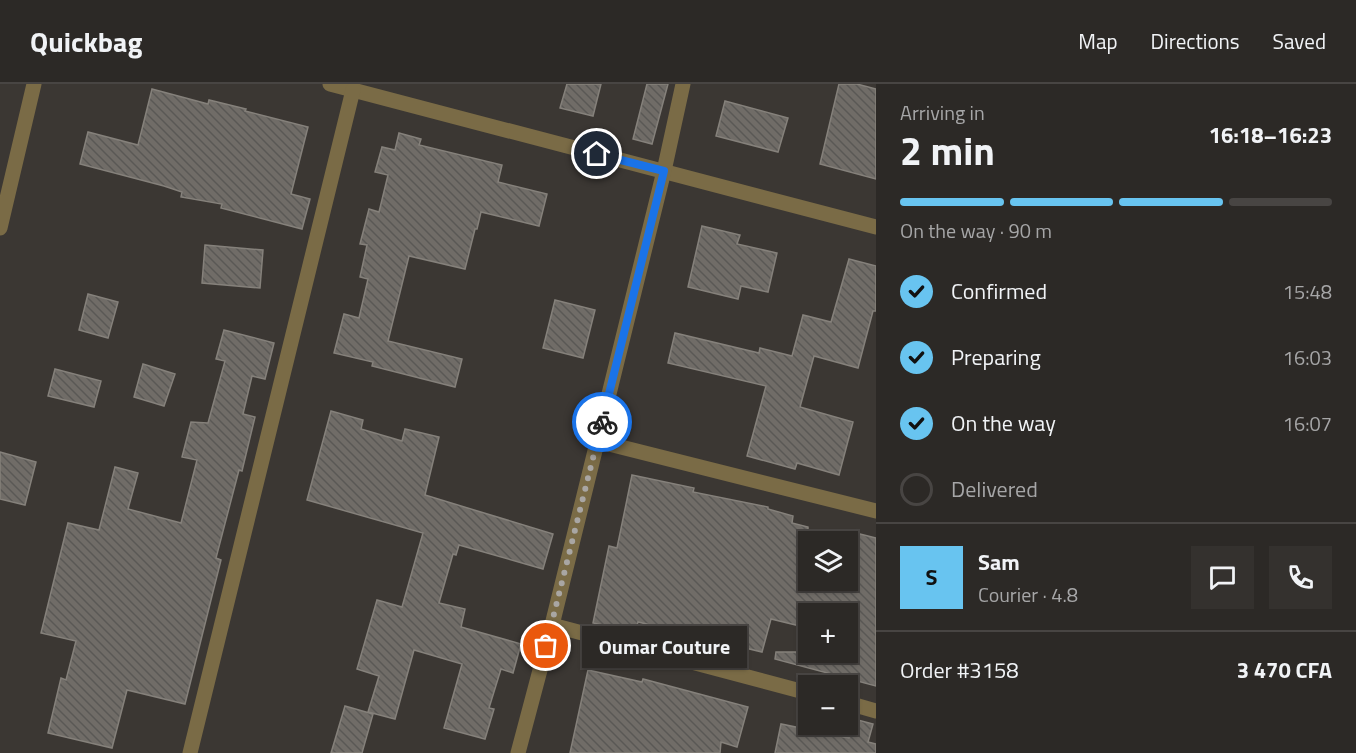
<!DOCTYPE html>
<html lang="en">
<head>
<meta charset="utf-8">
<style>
	body { margin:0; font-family:"Titillium Web",sans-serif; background:#34312e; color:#f1f3f6; height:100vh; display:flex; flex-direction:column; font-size:22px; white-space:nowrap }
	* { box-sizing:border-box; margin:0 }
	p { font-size:20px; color:#a6a6a7 }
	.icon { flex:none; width:33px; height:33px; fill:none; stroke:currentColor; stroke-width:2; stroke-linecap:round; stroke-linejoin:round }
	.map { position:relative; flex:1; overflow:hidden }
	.panel { display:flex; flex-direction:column; background:#2c2926; width:480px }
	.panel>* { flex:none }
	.fabs { position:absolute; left:798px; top:447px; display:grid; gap:12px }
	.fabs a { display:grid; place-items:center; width:60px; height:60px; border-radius:0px; background:#2c2926; box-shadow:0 2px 4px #0004,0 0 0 2px #484543; font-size:30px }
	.pin { position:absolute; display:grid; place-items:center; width:51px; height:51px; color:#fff; margin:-26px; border:3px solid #fff; border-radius:50%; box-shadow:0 2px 6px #0007 }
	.courier { position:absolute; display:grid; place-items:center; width:60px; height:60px; margin:-30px; border:4px solid #1a73e8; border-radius:50%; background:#fff; color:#222; box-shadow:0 2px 8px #0007 }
	.bubble { position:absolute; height:42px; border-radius:0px; background:#2c2926; box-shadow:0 2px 4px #0004,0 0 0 2px #484543; font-size:20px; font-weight:700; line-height:42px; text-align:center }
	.overview em { font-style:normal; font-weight:700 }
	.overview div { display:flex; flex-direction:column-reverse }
	.overview { display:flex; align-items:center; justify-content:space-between; height:102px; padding:0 24px }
	h1 { font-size:39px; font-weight:700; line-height:45px }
	.bar { display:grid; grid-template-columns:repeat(4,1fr); gap:9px 6px; align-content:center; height:72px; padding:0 24px }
	.bar i { height:8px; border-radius:4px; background:#484543 }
	.bar .current { background:#68c4f0 }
	.bar p { grid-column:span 4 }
	.line { display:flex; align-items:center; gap:15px; padding:0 24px; border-top:2px solid #484543 }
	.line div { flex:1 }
	.round { display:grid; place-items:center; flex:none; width:63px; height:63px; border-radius:0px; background:#34312e }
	ol { padding:0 24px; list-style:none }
	li { display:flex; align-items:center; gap:18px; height:66px }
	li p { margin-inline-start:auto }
	li .icon { padding:6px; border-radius:50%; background:#68c4f0; color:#111; stroke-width:4 }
	li:last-child { color:#a6a6a7 }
	li i { width:33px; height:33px; border:3px solid #484543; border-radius:50% }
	header { display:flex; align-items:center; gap:36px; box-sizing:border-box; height:84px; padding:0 30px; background:#2c2926; border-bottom:2px solid #484543 }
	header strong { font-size:28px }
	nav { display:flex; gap:33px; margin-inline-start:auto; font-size:21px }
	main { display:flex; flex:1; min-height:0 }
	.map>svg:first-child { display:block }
	.building { fill:url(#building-back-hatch); stroke:#85817b; stroke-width:1.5 }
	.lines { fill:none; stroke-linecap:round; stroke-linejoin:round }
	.minor { stroke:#7a6b46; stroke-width:15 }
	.done { stroke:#a9a6a3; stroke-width:6; stroke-dasharray:0 10.8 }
	.route { stroke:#1a73e8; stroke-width:8 }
</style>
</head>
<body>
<header>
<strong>Quickbag</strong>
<nav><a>Map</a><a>Directions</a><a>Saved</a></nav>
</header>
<main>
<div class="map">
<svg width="876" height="669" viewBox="0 0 876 669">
	<defs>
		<pattern id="building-back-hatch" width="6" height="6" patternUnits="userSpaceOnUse" patternTransform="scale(1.5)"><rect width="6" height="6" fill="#706c67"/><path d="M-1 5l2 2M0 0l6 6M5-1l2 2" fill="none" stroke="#5a5855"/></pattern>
	</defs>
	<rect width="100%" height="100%" fill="#3b3733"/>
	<g class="building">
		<path d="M 567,0 L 601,0 L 593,32 L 560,24 Z"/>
		<path d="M 647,0 L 668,0 L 652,60 L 633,55 Z"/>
		<path d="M 839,0 L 857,0 L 876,5 L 876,95 L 820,80 Z"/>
		<path d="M 152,5 L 208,20 L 209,16 L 246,25 L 245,27 L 308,43 L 291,110 L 310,115 L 302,145 L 221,124 L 222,120 L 181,113 L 182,108 L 164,102 L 80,80 L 88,48 L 138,61 Z"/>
		<path d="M 725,17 L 788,34 L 778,68 L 716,52 Z"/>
		<path d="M 399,49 L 421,55 L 419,61 L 502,81 L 498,98 L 547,110 L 539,142 L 481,128 L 477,145 L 475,145 L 465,185 L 409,172 L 388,257 L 462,275 L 455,303 L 372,282 L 373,278 L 334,269 L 344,230 L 359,234 L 368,195 L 360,193 L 367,161 L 360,160 L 369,125 L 379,128 L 388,91 L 375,88 L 382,63 L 395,66 Z"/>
		<path d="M 702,142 L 740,151 L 737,160 L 777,169 L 768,208 L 741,202 L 738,215 L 688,203 Z"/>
		<path d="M 205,161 L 263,166 L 260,204 L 202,199 Z"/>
		<path d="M 849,175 L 876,182 L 876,227 L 873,227 L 858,284 L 814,272 L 800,323 L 853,338 L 839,391 L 797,379 L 795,385 L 747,372 L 766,302 L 668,279 L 675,249 L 759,269 L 760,264 L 792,272 L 803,231 L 831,238 Z"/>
		<path d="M 88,210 L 118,218 L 108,254 L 79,246 Z"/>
		<path d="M 555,216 L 595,226 L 583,274 L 543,264 Z"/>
		<path d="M 224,246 L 274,259 L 265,295 L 252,292 L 243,330 L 255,333 L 242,387 L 239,386 L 216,474 L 221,476 L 185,620 L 127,606 L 112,664 L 48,649 L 61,594 L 66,596 L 76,557 L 41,549 L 68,439 L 99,446 L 115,383 L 138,389 L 128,425 L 181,439 L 197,376 L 182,373 L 191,338 L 208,339 L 225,277 L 216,275 Z"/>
		<path d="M 143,280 L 175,290 L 164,322 L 134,313 Z"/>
		<path d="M 55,285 L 101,297 L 94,323 L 48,312 Z"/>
		<path d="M 331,327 L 363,336 L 361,345 L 402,357 L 405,345 L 439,353 L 425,411 L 553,450 L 543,485 L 459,461 L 456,471 L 453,470 L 439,519 L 465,525 L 461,543 L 521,560 L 513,589 L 501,585 L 489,624 L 494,625 L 485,655 L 444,644 L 462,580 L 414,566 L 395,635 L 368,628 L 379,592 L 357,585 L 377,516 L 402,523 L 423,449 L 307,416 Z"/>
		<path d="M 0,368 L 36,378 L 25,421 L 0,415 Z"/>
		<path d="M 632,391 L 694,404 L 693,408 L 768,423 L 768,425 L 793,432 L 792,439 L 808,443 L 808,496 L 848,505 L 848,447 L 876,454 L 876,602 L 775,575 L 776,568 L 848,568 L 848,530 L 808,530 L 808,544 L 771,535 L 762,568 L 638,538 L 635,548 L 593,539 L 609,462 L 617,464 Z"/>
		<path d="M 588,586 L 642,598 L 643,595 L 748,623 L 737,663 L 721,658 L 720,669 L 570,669 Z"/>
		<path d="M 345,622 L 373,630 L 362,669 L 331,669 Z"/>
		<path d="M 854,635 L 873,640 L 868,658 L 876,660 L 876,669 L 775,669 L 781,640 L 849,654 Z"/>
	</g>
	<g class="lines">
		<g class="minor">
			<path d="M 330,0 L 876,143"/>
			<path d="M 0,144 L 34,0"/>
			<path d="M 597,357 L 876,427"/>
			<path d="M 552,541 L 808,609"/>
			<path d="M 848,619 L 876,627"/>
			<path d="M 190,669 L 353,6"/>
			<path d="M 518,669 L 552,541 L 664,87 L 683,0"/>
		</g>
	</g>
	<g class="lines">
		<path class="done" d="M 546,562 L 602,338"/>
		<path class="route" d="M 597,70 L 664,87 L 602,338"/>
	</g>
</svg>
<div class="fabs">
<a><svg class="icon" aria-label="layers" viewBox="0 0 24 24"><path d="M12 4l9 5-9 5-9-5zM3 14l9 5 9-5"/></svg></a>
<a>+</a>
<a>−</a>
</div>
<div class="pin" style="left:546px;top:562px;background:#ea580c"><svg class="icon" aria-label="bag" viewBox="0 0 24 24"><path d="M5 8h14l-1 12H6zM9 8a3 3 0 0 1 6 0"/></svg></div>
<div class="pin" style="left:597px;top:70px;background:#1f2937"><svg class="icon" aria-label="home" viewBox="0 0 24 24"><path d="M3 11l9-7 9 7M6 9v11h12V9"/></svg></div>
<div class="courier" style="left:602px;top:338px"><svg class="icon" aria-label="bike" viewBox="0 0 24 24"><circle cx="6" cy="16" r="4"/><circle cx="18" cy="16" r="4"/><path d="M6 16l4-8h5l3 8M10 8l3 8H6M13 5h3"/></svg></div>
<div class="bubble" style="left:582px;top:542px;width:165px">Oumar Couture</div>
</div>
<section class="panel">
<div class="overview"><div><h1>2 min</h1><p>Arriving in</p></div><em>16:18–16:23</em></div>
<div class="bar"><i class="current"></i><i class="current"></i><i class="current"></i><i></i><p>On the way · 90 m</p></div>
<ol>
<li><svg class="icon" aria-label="check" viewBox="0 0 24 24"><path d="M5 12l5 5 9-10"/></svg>Confirmed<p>15:48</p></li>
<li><svg class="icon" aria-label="check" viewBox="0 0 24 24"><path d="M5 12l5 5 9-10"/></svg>Preparing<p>16:03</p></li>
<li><svg class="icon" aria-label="check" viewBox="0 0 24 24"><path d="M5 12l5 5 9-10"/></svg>On the way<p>16:07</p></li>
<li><i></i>Delivered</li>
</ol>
<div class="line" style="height:108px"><b class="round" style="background:#68c4f0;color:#111">S</b><div><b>Sam</b><p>Courier · 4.8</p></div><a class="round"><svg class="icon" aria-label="chat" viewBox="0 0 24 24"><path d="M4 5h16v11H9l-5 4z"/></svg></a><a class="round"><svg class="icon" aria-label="phone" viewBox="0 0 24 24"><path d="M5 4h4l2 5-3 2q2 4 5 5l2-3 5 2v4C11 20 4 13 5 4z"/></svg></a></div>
<div class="line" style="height:78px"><div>Order #3158</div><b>3 470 CFA</b></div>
</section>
</main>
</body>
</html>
